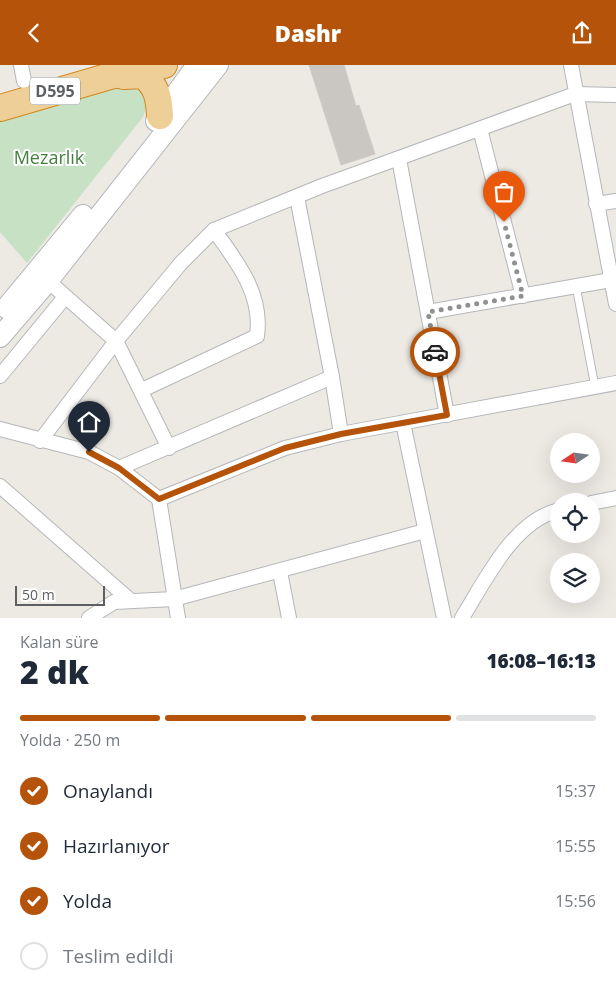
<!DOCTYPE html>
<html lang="tr">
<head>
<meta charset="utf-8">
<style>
	body { margin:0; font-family:"Open Sans",sans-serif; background:#f6f6f7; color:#1f2937; height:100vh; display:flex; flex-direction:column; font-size:19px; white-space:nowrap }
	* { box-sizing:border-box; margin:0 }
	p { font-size:16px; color:#747a83 }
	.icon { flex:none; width:28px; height:28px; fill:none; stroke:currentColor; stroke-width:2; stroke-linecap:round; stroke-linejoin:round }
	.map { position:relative; height:553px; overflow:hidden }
	.drawer { display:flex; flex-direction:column; background:#fff; flex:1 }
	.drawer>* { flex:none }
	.needle { width:32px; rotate:257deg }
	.buttons { position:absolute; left:550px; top:368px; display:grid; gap:10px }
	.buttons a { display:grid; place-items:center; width:50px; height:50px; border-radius:50%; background:#fff; box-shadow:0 5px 20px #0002; font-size:25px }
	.scale { position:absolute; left:15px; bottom:12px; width:90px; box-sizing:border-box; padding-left:5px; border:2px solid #5c6063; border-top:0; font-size:14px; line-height:18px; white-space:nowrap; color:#5c6063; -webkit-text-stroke:4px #fff; paint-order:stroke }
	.pin { position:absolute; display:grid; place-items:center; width:42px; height:42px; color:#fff; margin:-51px -21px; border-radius:50% 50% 50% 0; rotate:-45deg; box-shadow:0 0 5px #0007 }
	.pin .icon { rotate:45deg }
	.courier { position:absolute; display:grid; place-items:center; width:50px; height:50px; margin:-25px; border:4px solid #b45309; border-radius:50%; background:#fff; color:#222; box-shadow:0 1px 6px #0007 }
	.headline em { font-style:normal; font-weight:800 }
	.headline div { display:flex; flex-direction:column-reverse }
	.headline { display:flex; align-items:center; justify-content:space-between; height:85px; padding:0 20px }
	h1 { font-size:32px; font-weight:800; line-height:38px }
	.bar { display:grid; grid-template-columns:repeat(4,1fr); gap:8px 5px; align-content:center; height:60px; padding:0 20px }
	.bar i { height:6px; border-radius:4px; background:#e0e1e3 }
	.bar .on { background:#b45309 }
	.bar p { grid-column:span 4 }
	ol { padding:0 20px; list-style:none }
	li { display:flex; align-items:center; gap:15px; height:55px }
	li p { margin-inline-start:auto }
	li .icon { padding:5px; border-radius:50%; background:#b45309; color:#fff; stroke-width:4 }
	li:last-child { color:#747a83 }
	li i { width:28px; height:28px; border:2px solid #e0e1e3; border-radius:50% }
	header { display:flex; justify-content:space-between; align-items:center; height:65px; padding:0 20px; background:#b45309; color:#fff; font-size:22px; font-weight:800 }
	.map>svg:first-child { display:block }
	.green { fill:#c7e1c4 }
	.building { fill:#cac7c3; stroke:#d0cbc3 }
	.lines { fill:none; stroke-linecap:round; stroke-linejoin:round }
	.lane-casing { stroke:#b4b7b9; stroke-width:9 }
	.street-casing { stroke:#b4b7b9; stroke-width:16 }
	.secondary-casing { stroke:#b3b7ba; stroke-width:22 }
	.highway-casing { stroke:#d4861c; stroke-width:28 }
	.lane { stroke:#fff; stroke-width:7 }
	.street { stroke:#fff; stroke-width:14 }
	.secondary { stroke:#fff; stroke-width:20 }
	.highway { stroke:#efcf98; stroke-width:26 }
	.done { stroke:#8f9090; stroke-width:5; stroke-dasharray:0 9 }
	.route { stroke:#b45309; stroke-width:6 }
	.labels { text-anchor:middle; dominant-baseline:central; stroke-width:4; stroke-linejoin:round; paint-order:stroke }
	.shield { fill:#fff; stroke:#8d9092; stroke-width:1 }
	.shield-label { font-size:16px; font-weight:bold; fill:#5c6063 }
	.park-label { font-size:18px; fill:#447e3f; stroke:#fff }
</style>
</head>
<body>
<header><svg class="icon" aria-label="back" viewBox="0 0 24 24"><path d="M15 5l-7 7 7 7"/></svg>Dashr<svg class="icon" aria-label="share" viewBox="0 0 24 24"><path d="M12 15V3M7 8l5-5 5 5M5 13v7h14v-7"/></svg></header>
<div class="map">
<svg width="616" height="553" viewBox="0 0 616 553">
	<rect width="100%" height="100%" fill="#edeae4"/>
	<path class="green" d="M 125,20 L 142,22 L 147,40 L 143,52 L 27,198 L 0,167 L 0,56 L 99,25 Z"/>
	<path class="building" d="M 309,0 L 344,0 L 356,41 L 359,40 L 375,89 L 341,100 Z"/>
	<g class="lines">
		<g class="lane-casing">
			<path id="lane" d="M 576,221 L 595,322"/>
		</g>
		<g class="street-casing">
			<g id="street">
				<path d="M 21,0 L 24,16"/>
				<path d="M 571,0 L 616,239"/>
				<path d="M 480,64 L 523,231"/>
				<path d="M 399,94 L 447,350"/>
				<path d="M 297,132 L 332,312 L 341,369"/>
				<path d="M 596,139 L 616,136"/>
				<path d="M 48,216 L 116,276 L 169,383"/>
				<path d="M 428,247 L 611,215"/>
				<path d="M 0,311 L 65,232"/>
				<path d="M 142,325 L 257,271 C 263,229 237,197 214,165"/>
				<path d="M 403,358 L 444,553"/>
				<path d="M 0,364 L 89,387 L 119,403 L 159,434 L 178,553"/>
				<path d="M 40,376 L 116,276 L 181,198 L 214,165 L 322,121 L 575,29 L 616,30"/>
				<path d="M 119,403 L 332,312"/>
				<path d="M 0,421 L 131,536"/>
				<path d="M 159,434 L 285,383 L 341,369 L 616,318"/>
				<path d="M 591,438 L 616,433"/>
				<path d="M 280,507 L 289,553"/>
				<path d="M 89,553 L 114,537 L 174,534 L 425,466"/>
				<path d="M 462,553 C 485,516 513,456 559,445"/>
			</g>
		</g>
		<g class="secondary-casing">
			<g id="secondary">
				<path d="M 156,56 L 197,0"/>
				<path d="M 6,243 L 83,150"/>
				<path d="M 0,272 L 48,216 L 218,0"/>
			</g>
		</g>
		<g class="highway-casing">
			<g id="highway">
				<path d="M 124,11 L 143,10 C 157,22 159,32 160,51"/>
				<path d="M 0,43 L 110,11 L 164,0"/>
			</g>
		</g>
		<use href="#lane" class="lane"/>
		<use href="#street" class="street"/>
		<use href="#secondary" class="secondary"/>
		<use href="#highway" class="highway"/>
	</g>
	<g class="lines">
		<path class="done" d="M 435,287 L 428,247 L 523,231 L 504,157"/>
		<path class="route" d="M 89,387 L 119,403 L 159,434 L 285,383 L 341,369 L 447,350 L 435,287"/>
	</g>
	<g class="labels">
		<rect class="shield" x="30" y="12.5" width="50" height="27" rx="4"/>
		<g class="shield-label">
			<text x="55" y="26">D595</text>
		</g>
		<g class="park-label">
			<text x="49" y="92">Mezarlık</text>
		</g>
	</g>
</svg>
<div class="buttons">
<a><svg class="needle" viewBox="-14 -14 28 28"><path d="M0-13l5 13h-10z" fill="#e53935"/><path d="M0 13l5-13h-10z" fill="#747a83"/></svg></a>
<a><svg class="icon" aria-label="locate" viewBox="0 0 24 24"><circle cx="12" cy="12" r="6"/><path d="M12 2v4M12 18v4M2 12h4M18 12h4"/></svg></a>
<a><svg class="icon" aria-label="layers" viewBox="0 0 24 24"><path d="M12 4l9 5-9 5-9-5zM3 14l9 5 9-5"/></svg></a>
</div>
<div class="scale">50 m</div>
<div class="pin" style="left:504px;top:157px;background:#ea580c"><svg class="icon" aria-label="bag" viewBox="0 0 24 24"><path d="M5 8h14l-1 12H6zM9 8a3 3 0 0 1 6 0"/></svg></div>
<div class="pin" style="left:89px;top:387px;background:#1f2937"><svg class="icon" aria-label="home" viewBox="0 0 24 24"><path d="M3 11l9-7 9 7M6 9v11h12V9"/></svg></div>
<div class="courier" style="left:435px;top:287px"><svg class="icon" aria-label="car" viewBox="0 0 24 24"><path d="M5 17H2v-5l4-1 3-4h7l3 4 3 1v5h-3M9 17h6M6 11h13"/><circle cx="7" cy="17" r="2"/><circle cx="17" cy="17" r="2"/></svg></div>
</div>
<section class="drawer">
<div class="headline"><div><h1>2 dk</h1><p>Kalan süre</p></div><em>16:08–16:13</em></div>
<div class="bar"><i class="on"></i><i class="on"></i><i class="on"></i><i></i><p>Yolda · 250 m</p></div>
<ol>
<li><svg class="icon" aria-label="check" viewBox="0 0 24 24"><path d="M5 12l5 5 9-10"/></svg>Onaylandı<p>15:37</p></li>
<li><svg class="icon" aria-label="check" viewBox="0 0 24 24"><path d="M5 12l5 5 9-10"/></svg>Hazırlanıyor<p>15:55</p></li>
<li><svg class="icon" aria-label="check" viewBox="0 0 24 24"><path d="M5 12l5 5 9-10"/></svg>Yolda<p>15:56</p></li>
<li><i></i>Teslim edildi</li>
</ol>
</section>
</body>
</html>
